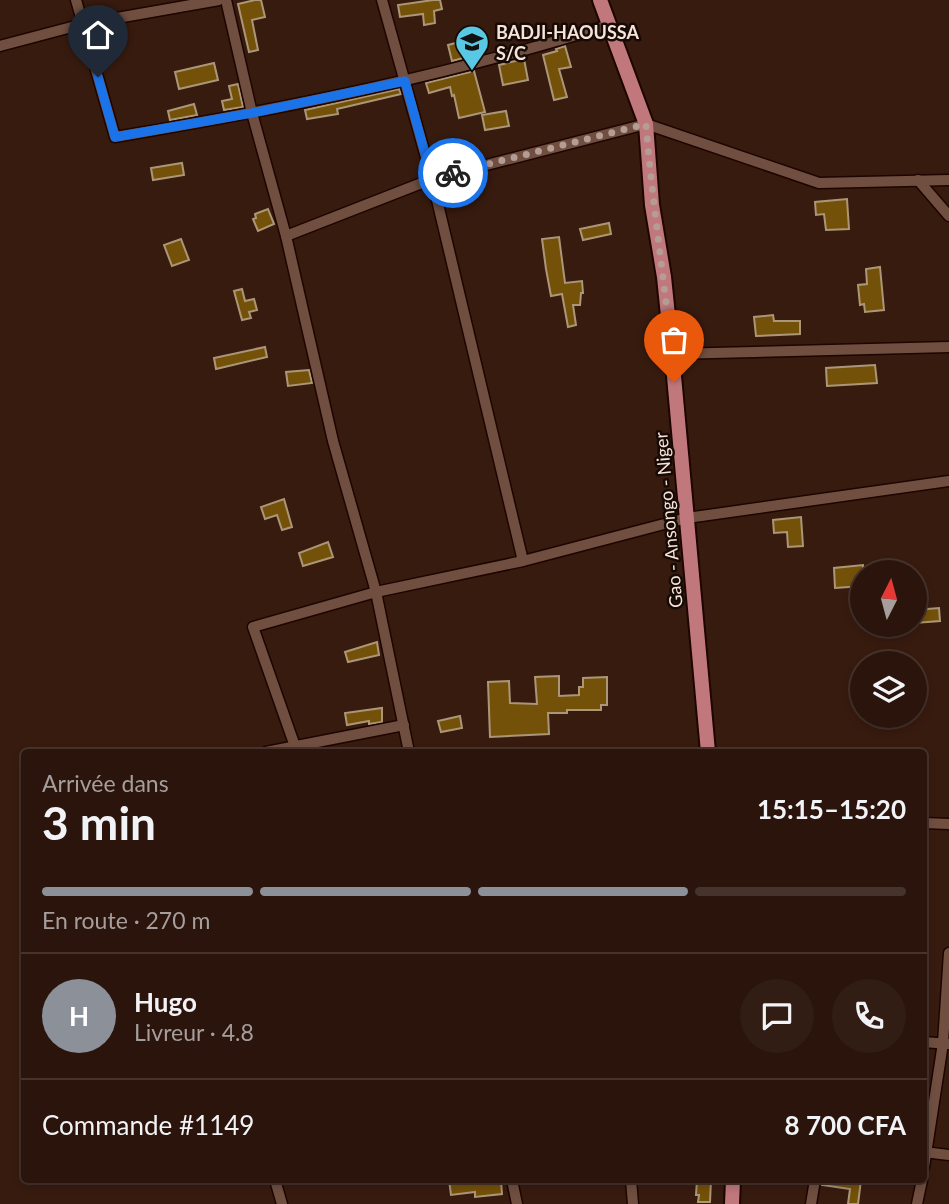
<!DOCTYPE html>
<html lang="fr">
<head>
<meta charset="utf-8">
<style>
	body { margin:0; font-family:Lato,sans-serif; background:#321d14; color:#f1f3f6; height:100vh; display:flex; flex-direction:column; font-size:26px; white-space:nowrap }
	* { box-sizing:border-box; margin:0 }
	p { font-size:23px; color:#a59e9d }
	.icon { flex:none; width:38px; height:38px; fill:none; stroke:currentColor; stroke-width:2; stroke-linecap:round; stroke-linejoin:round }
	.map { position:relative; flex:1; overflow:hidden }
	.side { position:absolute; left:21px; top:749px; width:906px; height:434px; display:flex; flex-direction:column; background:#2a140b; border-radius:7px; box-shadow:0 4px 10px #0003,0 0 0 2px #46332c }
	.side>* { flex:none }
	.needle { width:46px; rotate:6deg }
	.controls { position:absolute; left:850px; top:560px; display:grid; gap:14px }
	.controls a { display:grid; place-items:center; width:77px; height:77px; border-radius:50%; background:#2a140b; box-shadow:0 4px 10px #0003,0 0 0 2px #46332c; font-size:35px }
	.pin { position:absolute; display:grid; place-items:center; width:60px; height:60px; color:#fff; margin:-72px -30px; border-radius:50% 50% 50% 0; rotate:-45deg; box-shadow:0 0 7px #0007 }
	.pin .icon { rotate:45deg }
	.courier { position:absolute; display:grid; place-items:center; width:70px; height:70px; margin:-35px; border:5px solid #1a73e8; border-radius:50%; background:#fff; color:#222; box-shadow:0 2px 9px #0007 }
	.summary em { font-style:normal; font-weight:700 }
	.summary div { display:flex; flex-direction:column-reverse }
	.summary { display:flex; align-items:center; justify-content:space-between; height:119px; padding:0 21px }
	h1 { font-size:46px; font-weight:700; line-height:52px }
	.bar { display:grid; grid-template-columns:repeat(4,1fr); gap:10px 7px; align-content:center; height:84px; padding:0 21px }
	.bar i { height:9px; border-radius:5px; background:#46332c }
	.bar .selected { background:#8c9099 }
	.bar p { grid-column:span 4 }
	.line { display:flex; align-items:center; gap:18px; padding:0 21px; border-top:2px solid #46332c }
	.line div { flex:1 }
	.round { display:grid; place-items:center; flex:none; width:74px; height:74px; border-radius:37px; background:#321d14 }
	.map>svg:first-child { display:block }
	.building { fill:#745109; stroke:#ab9778; stroke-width:2 }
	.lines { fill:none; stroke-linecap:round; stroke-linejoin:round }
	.street-casing { stroke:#1e0500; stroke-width:13 }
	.primary-casing { stroke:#1e0500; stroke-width:18 }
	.street { stroke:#704f41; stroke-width:10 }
	.primary { stroke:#c0787d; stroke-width:14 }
	.done { stroke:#b49d94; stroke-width:7; stroke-dasharray:0 12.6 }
	.route { stroke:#1a73e8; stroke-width:9 }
	.labels { text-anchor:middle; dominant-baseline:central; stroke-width:5; stroke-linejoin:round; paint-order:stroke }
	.poi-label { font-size:18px; font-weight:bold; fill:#f7e3db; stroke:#160a05; text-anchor:start }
	.street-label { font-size:18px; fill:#f7e3db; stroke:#160a05 }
</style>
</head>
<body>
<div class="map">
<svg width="949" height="1204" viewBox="0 0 949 1204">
	<rect width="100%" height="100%" fill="#381b0f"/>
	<g class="building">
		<path d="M 255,0 L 261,0 L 265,17 L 252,20 L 258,50 L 249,52 L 238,4 Z"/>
		<path d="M 433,0 L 440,0 L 442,9 L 434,11 L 435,23 L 424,25 L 423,14 L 400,17 L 398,5 Z"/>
		<path d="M 463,41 L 467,57 L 452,61 L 448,45 Z"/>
		<path d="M 565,46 L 571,67 L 559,69 L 567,97 L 554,100 L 543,55 L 557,51 L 556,49 Z"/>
		<path d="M 524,59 L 528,80 L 503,85 L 499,65 Z"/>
		<path d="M 214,63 L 218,80 L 179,89 L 175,72 Z"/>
		<path d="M 474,71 L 485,112 L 459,118 L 454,95 L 452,96 L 450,87 L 429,93 L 426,83 Z"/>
		<path d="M 238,84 L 243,107 L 224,110 L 222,101 L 232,99 L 229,86 Z"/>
		<path d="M 399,89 L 401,94 L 337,109 L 338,114 L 307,119 L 305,110 Z"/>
		<path d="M 194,104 L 197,115 L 170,120 L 168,111 Z"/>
		<path d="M 506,111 L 509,126 L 485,130 L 482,115 Z"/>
		<path d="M 182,163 L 184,175 L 153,180 L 151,168 Z"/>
		<path d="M 847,199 L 849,229 L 826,230 L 824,214 L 816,215 L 815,202 Z"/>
		<path d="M 268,209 L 274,224 L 258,231 L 253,219 L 256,218 L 255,214 Z"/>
		<path d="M 609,223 L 611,234 L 583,240 L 580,229 Z"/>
		<path d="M 559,237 L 565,283 L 582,281 L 583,293 L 581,293 L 580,305 L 573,305 L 576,325 L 568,327 L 562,294 L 551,296 L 546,269 L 542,239 Z"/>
		<path d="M 181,239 L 189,260 L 172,266 L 164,245 Z"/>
		<path d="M 880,267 L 884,310 L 865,312 L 864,304 L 860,305 L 858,285 L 867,284 L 866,269 Z"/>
		<path d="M 242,289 L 245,301 L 254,299 L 257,310 L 249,312 L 251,318 L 242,320 L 234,291 Z"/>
		<path d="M 773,315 L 774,321 L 800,321 L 800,334 L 756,336 L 754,317 Z"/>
		<path d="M 265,347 L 267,357 L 216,369 L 214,358 Z"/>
		<path d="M 875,365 L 877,383 L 827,386 L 826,368 Z"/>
		<path d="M 309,370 L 312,383 L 288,386 L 286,372 Z"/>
		<path d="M 284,499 L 292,527 L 282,530 L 277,515 L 265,519 L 261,507 Z"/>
		<path d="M 801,517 L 803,546 L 788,547 L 787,532 L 774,533 L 773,520 Z"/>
		<path d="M 328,542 L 333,557 L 303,566 L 299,553 Z"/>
		<path d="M 863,565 L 863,586 L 835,588 L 834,568 Z"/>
		<path d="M 939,608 L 940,621 L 915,623 L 915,610 Z"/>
		<path d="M 377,642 L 379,655 L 348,662 L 345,652 Z"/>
		<path d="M 559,676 L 559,696 L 579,695 L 579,687 L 583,687 L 583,678 L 607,677 L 607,705 L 601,705 L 601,710 L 567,710 L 567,713 L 548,713 L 549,734 L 490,737 L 488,682 L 509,681 L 510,703 L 537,704 L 535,677 Z"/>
		<path d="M 382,708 L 382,722 L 369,724 L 369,721 L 347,725 L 345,713 Z"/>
		<path d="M 460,716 L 462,728 L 441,732 L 438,721 Z"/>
		<path d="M 449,1180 L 480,1180 L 480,1183 L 501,1181 L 502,1194 L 475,1197 L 475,1192 L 451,1195 Z"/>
		<path d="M 697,1180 L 711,1180 L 710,1202 L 698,1202 L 699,1195 L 696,1195 Z"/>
		<path d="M 823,1180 L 861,1180 L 858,1204 L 848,1204 L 850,1189 L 822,1185 Z"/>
	</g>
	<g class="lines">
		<g class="street-casing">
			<g id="street">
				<path d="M 76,0 L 115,137 C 282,109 447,76 609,25"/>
				<path d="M 226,0 L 252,113 L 286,236 L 333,441 L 376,592 L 409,752"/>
				<path d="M 382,0 L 432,179 L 523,561"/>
				<path d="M 0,46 L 83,24 L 219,0"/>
				<path d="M 918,180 L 949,216"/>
				<path d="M 286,236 L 432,179 L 646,124 L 819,183 L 949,180"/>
				<path d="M 672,354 L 949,347"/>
				<path d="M 266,752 L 404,725"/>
				<path d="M 297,752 L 253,627 L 376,592 L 523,561 L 687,518 L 949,481"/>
				<path d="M 924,823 L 949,824"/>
				<path d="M 924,1042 L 948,1044"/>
				<path d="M 924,1152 L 949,1155"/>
				<path d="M 924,1167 L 943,1043 L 949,953"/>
				<path d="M 275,1180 L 282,1204"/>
				<path d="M 512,1180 L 517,1204"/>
				<path d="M 631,1180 L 633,1204"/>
				<path d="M 811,1204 L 815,1180"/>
				<path d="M 917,1204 L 922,1180"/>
			</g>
		</g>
		<g class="primary-casing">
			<g id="primary">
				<path d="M 600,0 L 646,124 L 652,205 L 664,277 L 672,354 L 708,752"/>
				<path d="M 732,1204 L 733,1180"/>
			</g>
		</g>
		<use href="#street" class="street"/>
		<use href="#primary" class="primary"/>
	</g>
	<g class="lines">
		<path class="done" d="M 453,173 L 646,124 C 653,211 667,295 674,382"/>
		<path class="route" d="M 98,77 L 115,137 L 252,113 L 405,81 L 432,179 L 453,173"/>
	</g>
	<defs>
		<g id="school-pin" transform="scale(1.75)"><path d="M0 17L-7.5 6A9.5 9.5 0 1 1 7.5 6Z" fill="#59c8e5" stroke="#160a05"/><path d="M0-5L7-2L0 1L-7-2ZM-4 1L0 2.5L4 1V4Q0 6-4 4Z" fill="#111"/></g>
	</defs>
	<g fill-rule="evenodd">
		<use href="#school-pin" x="472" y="42"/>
	</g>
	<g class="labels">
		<g class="poi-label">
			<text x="496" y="32">BADJI-HAOUSSA<tspan x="496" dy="21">S/C</tspan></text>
		</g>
		<g class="street-label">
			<text transform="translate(668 520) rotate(-95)">Gao - Ansongo - Niger</text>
		</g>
	</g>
</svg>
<div class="controls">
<a><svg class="needle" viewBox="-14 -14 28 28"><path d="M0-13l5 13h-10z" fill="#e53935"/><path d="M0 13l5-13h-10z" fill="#a59e9d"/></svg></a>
<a><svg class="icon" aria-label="layers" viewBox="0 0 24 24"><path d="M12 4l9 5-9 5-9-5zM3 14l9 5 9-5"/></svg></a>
</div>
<div class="pin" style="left:674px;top:382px;background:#ea580c"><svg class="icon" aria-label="bag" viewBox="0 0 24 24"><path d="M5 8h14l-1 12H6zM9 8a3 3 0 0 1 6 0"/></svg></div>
<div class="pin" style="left:98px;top:77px;background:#1f2937"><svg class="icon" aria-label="home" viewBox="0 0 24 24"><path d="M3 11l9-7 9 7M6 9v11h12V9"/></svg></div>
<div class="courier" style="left:453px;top:173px"><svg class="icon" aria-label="bike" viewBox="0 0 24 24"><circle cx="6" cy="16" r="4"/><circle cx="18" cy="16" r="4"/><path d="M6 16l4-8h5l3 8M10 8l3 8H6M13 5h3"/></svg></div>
<section class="side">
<div class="summary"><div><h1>3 min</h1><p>Arrivée dans</p></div><em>15:15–15:20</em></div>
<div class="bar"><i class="selected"></i><i class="selected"></i><i class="selected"></i><i></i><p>En route · 270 m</p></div>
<div class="line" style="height:126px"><b class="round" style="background:#8c9099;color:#fff">H</b><div><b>Hugo</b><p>Livreur · 4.8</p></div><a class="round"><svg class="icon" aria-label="chat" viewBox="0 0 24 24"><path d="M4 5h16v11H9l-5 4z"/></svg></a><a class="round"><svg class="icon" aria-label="phone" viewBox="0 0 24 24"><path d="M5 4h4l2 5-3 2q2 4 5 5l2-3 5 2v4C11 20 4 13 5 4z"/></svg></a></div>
<div class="line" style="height:91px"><div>Commande #1149</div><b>8 700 CFA</b></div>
</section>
</div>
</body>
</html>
